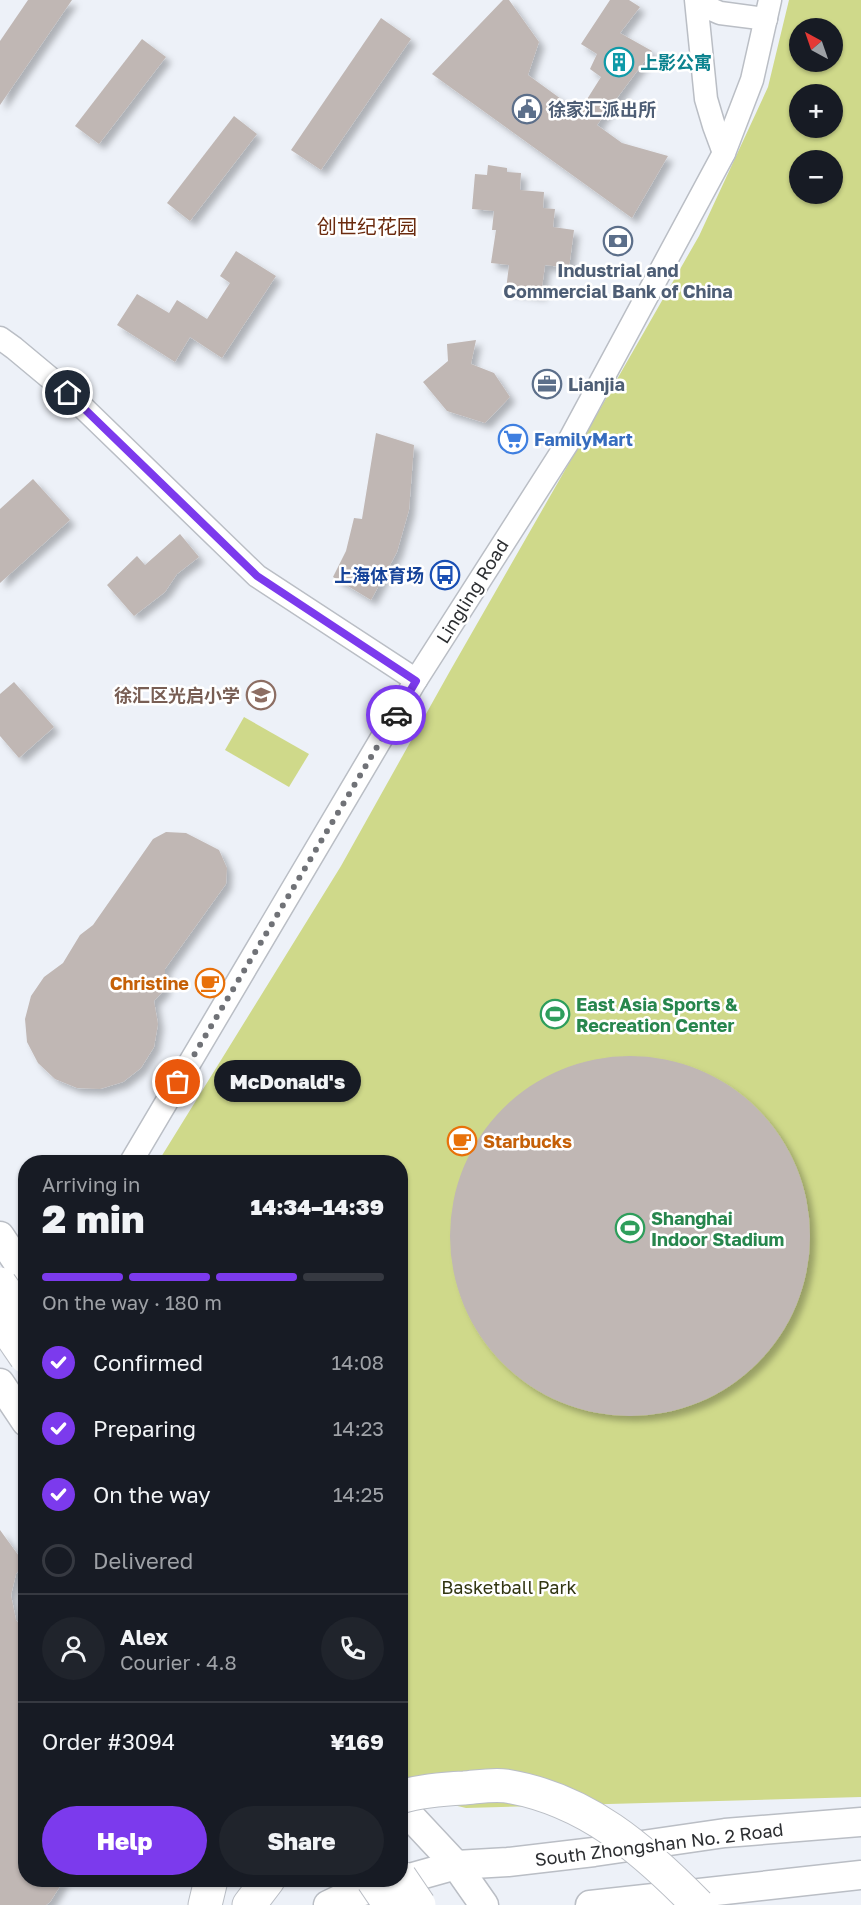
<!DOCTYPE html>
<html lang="en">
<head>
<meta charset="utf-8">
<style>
	body { margin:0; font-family:"Golos Text","Noto Sans SC",sans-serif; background:#20242c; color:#f1f3f6; height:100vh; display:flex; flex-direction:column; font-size:22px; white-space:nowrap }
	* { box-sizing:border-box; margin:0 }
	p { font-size:20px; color:#9ea1a6 }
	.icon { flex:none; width:33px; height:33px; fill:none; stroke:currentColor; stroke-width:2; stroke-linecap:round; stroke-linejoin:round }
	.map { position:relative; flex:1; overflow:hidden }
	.side { position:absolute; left:18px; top:1155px; width:390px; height:732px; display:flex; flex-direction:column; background:#171b24; border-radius:24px; box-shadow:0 2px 4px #0004 }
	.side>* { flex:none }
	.needle { width:39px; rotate:320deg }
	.fabs { position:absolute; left:789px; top:18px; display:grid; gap:12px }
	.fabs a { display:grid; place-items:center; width:54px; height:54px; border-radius:50%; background:#171b24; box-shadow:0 2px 4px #0004; font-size:30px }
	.pin { position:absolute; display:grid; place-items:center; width:51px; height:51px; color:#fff; margin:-26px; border:3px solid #fff; border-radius:50%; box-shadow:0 2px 6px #0007 }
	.courier { position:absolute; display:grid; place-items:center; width:60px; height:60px; margin:-30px; border:4px solid #7c3aed; border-radius:50%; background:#fff; color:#222; box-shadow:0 2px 8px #0007 }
	.bubble { position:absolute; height:42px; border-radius:21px; background:#171b24; box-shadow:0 2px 4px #0004; font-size:20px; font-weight:800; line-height:42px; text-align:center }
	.headline em { font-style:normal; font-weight:800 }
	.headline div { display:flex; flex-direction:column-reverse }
	.headline { display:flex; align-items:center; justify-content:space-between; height:102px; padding:0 24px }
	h1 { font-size:39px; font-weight:800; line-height:45px }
	.bar { display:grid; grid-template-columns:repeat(4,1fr); gap:9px 6px; align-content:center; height:72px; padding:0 24px }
	.bar i { height:8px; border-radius:4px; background:#363941 }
	.bar .on { background:#7c3aed }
	.bar p { grid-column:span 4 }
	.line { display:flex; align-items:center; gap:15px; padding:0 24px; border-top:2px solid #363941 }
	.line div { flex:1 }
	.round { display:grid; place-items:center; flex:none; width:63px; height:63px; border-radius:32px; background:#20242c }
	ol { padding:0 24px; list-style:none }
	li { display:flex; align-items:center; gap:18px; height:66px }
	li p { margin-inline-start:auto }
	li .icon { padding:6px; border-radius:50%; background:#7c3aed; color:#fff; stroke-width:4 }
	li:last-child { color:#9ea1a6 }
	li i { width:33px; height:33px; border:3px solid #363941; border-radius:50% }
	.button { display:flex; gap:12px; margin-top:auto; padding:12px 24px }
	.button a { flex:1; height:69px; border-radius:36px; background:#7c3aed; color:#fff; font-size:24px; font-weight:800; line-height:69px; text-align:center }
	.button a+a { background:#20242c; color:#f1f3f6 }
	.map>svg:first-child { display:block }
	.green { fill:#cfd98a; fill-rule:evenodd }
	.building { fill:#c0b7b4; filter:url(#shadow) }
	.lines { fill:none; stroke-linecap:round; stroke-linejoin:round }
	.minor-casing { stroke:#babec5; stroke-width:25 }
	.major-casing { stroke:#babec5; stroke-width:31 }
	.highway-casing { stroke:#babec5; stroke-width:35 }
	.minor { stroke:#fff; stroke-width:22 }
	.major { stroke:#fff; stroke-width:28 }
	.highway { stroke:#fff; stroke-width:33 }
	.highway-bridge-casing { stroke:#babec5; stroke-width:35; stroke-linecap:butt }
	.highway-bridge { stroke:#fff; stroke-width:33 }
	.done { stroke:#707277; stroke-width:6; stroke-dasharray:0 10.8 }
	.route { stroke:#7c3aed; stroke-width:8 }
	.labels { text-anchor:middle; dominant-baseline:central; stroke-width:5; stroke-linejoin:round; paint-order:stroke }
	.culture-label { font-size:18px; font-weight:bold; fill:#0d838f; stroke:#fff; text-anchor:start }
	.service-label { font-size:18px; font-weight:bold; fill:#4e5e75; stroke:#fff; text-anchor:start }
	.shop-label { font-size:18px; font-weight:bold; fill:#366cbe; stroke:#fff; text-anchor:start }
	.transit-label { font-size:18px; font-weight:bold; fill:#164399; stroke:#fff; text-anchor:end }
	.street-label { font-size:18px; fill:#2c2e31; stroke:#fff }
	.education-label { font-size:18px; font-weight:bold; fill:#785e54; stroke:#fff; text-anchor:end }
	.food-label { font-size:18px; font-weight:bold; fill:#c56008; stroke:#fff; text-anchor:end }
	.leisure-label { font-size:18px; font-weight:bold; fill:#27864d; stroke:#fff; text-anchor:start }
	.park-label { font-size:18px; fill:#313511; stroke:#fff }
	.neighbourhood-label { font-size:20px; fill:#6b2b0f; stroke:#fff }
</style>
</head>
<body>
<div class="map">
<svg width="861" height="1905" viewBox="0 0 861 1905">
	<defs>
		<filter id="shadow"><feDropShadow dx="5.5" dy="5.5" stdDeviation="3" flood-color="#0004"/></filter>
	</defs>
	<rect width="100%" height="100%" fill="#edf1f8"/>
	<g class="green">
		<path d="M 789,0 L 861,0 L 861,1797 L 466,1808 L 433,1800 L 401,1775 L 400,1162 L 158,1162 L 341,866 L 450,671 L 699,236 L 768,87 ZM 800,28 L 832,28 L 832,62 L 800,62 ZM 800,94 L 832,94 L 832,128 L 800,128 ZM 800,160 L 832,160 L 832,194 L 800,194 Z"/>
		<path d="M 244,717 L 309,754 L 289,787 L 225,750 Z"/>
	</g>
	<g class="building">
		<path d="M 28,0 L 72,0 L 0,105 L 0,41 Z"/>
		<path d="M 503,0 L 509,0 L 539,42 L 528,75 L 579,112 L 601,77 L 590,69 L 597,54 L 581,44 L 610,0 L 629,0 L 640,7 L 620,33 L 652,51 L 597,125 L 622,143 L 668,156 L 632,218 L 432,74 Z"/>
		<path d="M 381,18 L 411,39 L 321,170 L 291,150 Z"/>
		<path d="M 142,39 L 166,57 L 99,144 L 75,126 Z"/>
		<path d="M 234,116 L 257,134 L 190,221 L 167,203 Z"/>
		<path d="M 488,165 L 507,168 L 507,172 L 521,173 L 520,190 L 544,192 L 543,208 L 555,209 L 553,227 L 574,230 L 569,268 L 545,265 L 541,295 L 506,290 L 509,265 L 491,263 L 496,230 L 492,230 L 494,211 L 472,209 L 475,174 L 487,175 Z"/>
		<path d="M 236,251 L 276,276 L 222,358 L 190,337 L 175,362 L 117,325 L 137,294 L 169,313 L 177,300 L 207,319 L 230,283 L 220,276 Z"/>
		<path d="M 476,340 L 471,364 L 494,373 L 510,397 L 485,423 L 447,411 L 423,382 L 448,361 L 447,344 Z"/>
		<path d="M 376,433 L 414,445 L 409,510 L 397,552 L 371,600 L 333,577 L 346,551 L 354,518 L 362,519 Z"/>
		<path d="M 33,479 L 70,520 L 0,583 L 0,509 Z"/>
		<path d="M 180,534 L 199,557 L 177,574 L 165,592 L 134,616 L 107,585 L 137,556 L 145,565 Z"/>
		<path d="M 14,682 L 54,727 L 19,758 L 0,736 L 0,694 Z"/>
		<path d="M 166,832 L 186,833 L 219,850 L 227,868 L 226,884 L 165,969 L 165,989 L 154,1001 L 158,1024 L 154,1047 L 141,1068 L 123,1082 L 100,1089 L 77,1088 L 55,1079 L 38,1063 L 27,1042 L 25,1019 L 31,996 L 44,977 L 63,963 L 80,935 L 93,925 L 153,839 Z"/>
		<circle cx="630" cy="1236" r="180"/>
		<path d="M 0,1530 L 24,1563 L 16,1574 L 11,1595 L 16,1620 L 26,1632 L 26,1880 L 64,1880 L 50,1902 L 46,1905 L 0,1905 Z"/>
	</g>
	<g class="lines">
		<g class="minor-casing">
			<g id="minor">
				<path d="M 696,0 L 706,99 L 714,126 L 724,153"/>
				<path d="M 697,3 L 720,13 L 766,19"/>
				<path d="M 0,338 L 14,348 L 68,393 L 257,576 L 416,680"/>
				<path d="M 131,1162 L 416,680 L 570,439 L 724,153 L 752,80 L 770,0"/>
			</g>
		</g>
		<g class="major-casing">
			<g id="major">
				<path d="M 0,1236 L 26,1275"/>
				<path d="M 0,1383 L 26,1422"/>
				<path d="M 400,1803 L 413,1819 L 456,1865 L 484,1905"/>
				<path d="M 328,1905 L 349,1895 L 456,1865 L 508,1862 L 594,1852 L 725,1833 L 861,1822"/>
				<path d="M 590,1905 L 861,1875"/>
			</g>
		</g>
		<g class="highway-casing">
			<g id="highway">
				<path d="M 205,1905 L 211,1880"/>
				<path d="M 249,1905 L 268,1880"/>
			</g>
		</g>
		<use href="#minor" class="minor"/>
		<use href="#major" class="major"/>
		<use href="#highway" class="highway"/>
		<g class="highway-bridge-casing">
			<g id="highway-bridge">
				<path d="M 0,1284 L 26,1321"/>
				<path d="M 0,1319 L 26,1357"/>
				<path d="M 400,1797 C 420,1791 443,1789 464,1788 C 477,1787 493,1784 506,1786 C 586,1799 643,1849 698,1905"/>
				<path d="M 400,1877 L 419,1905"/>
				<path d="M 373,1880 L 390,1905"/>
			</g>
		</g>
		<use href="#highway-bridge" class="highway-bridge"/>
	</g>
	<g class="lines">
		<path class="done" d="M 178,1082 L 396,715"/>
		<path class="route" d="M 68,393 L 257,576 L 416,681 L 396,715"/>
	</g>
	<defs>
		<g id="building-ring" transform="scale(1.5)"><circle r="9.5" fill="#fff" stroke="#0f9aa8" stroke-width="1.5"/><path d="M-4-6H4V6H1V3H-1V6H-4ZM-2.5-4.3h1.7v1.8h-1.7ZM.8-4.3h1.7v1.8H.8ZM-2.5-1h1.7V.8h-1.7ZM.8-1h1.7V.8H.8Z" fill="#0f9aa8"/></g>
		<g id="civic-ring" transform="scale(1.5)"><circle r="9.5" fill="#fff" stroke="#5c6f8a" stroke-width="1.5"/><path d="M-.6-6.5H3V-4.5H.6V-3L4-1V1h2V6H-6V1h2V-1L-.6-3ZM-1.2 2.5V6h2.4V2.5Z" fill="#5c6f8a"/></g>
		<g id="bank-ring" transform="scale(1.5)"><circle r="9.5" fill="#fff" stroke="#5c6f8a" stroke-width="1.5"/><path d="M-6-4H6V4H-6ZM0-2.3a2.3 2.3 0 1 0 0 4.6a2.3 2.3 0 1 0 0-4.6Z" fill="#5c6f8a"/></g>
		<g id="office-ring" transform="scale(1.5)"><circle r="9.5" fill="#fff" stroke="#5c6f8a" stroke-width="1.5"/><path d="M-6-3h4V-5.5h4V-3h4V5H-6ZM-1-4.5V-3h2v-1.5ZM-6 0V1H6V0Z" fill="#5c6f8a"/></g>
		<g id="supermarket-ring" transform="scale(1.5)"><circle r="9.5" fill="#fff" stroke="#3f7fe0" stroke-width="1.5"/><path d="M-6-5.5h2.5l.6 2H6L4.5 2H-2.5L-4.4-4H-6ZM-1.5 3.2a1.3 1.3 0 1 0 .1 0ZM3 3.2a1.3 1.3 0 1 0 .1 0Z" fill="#3f7fe0"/></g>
		<g id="bus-ring" transform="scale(1.5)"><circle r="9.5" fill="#fff" stroke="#1a4fb4" stroke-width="1.5"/><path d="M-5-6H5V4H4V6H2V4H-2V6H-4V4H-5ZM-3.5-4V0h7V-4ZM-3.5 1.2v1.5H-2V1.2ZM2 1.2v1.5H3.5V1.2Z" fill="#1a4fb4"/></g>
		<g id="school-ring" transform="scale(1.5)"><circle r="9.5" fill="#fff" stroke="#8d6e63" stroke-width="1.5"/><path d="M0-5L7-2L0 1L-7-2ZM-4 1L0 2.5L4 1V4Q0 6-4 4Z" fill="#8d6e63"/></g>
		<g id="cafe-ring" transform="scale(1.5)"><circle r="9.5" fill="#fff" stroke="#e8710a" stroke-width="1.5"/><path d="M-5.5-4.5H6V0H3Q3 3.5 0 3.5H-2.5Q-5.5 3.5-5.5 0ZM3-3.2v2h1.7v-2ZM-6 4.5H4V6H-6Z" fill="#e8710a"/></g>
		<g id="stadium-ring" transform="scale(1.5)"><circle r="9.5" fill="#fff" stroke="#2e9e5b" stroke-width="1.5"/><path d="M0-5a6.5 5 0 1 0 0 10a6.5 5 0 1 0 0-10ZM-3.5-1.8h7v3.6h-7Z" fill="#2e9e5b"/></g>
	</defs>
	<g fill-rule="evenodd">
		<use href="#building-ring" x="619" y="62"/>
		<use href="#civic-ring" x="527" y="109"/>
		<use href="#bank-ring" x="618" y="241"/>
		<use href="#office-ring" x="547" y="384"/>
		<use href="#supermarket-ring" x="513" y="439"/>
		<use href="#bus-ring" x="445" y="575"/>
		<use href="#school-ring" x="261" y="695"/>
		<use href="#cafe-ring" x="210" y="983"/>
		<use href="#stadium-ring" x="555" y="1014"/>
		<use href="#cafe-ring" x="462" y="1141"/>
		<use href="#stadium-ring" x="630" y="1228"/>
	</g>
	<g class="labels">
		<g class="culture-label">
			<text x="640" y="62">上影公寓</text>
		</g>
		<g class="service-label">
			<text x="548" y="109">徐家汇派出所</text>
			<text x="618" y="270" text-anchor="middle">Industrial and<tspan x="618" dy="21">Commercial Bank of China</tspan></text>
			<text x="568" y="384">Lianjia</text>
		</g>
		<g class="shop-label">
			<text x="534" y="439">FamilyMart</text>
		</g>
		<g class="transit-label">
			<text x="424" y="575">上海体育场</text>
		</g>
		<g class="street-label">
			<text transform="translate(472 591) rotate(-58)">Lingling Road</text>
			<text transform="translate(659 1844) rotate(-7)">South Zhongshan No. 2 Road</text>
		</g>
		<g class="education-label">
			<text x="240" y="695">徐汇区光启小学</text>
		</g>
		<g class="food-label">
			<text x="189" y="983">Christine</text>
			<text x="483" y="1141" text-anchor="start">Starbucks</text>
		</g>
		<g class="leisure-label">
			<text x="576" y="1004">East Asia Sports &amp;<tspan x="576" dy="21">Recreation Center</tspan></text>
			<text x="651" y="1218">Shanghai<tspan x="651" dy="21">Indoor Stadium</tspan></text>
		</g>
		<g class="park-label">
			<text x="509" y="1587">Basketball Park</text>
		</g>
		<g class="neighbourhood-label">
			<text x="367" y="226">创世纪花园</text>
		</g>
	</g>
</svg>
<div class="fabs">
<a><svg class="needle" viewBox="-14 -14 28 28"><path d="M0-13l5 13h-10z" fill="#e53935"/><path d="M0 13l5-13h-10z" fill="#9ea1a6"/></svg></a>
<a>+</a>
<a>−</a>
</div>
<div class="pin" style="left:178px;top:1082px;background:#ea580c"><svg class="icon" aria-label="bag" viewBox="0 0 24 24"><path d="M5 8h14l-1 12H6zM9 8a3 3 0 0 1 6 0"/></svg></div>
<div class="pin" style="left:68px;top:393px;background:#1f2937"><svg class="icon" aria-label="home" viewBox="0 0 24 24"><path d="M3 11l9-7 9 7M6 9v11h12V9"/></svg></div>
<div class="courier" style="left:396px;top:715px"><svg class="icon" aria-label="car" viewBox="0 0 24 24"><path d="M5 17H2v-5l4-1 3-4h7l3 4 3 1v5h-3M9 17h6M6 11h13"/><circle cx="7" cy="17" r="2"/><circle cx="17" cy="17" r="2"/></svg></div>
<div class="bubble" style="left:214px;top:1060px;width:147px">McDonald's</div>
<section class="side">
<div class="headline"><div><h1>2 min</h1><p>Arriving in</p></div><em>14:34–14:39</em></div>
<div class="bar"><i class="on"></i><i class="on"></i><i class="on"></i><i></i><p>On the way · 180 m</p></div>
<ol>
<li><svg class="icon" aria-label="check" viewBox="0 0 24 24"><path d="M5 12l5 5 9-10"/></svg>Confirmed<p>14:08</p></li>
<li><svg class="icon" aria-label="check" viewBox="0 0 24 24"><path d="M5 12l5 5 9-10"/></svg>Preparing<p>14:23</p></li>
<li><svg class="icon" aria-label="check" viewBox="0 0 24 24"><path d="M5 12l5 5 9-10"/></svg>On the way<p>14:25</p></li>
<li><i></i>Delivered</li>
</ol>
<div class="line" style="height:108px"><a class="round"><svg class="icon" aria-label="person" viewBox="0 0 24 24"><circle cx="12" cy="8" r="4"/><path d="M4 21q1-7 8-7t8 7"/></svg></a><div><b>Alex</b><p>Courier · 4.8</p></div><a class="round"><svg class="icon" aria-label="phone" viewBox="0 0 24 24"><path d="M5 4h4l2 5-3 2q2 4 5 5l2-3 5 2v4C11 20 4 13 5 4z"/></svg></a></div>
<div class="line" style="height:78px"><div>Order #3094</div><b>¥169</b></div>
<div class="button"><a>Help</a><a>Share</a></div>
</section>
</div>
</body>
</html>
